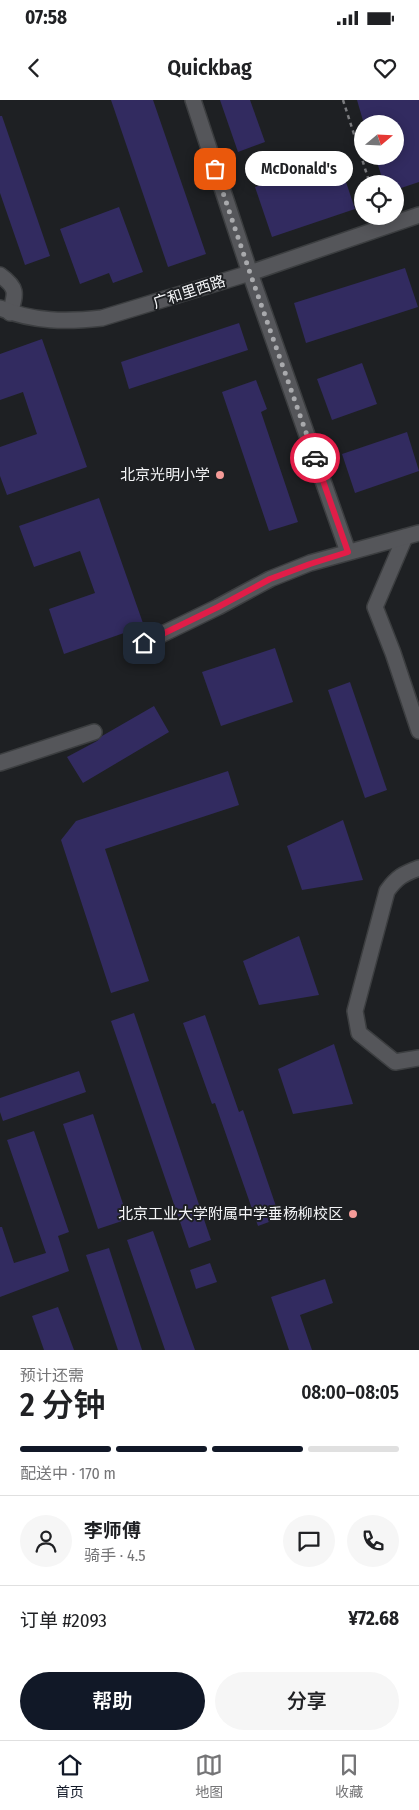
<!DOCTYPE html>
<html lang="zh">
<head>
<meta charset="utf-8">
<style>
	body { margin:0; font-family:"Fira Sans Condensed","Noto Sans SC",sans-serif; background:#f6f6f6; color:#202124; height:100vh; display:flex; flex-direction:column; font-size:19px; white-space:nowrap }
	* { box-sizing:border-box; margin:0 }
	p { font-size:16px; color:#757577 }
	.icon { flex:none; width:28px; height:28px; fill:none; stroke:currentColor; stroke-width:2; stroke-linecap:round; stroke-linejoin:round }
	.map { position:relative; height:1250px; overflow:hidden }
	.sheet { display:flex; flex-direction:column; background:#fff; flex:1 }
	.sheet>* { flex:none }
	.needle { width:32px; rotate:71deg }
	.buttons { position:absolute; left:354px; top:15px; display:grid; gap:10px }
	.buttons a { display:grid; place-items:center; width:50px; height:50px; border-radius:50%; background:#fff; box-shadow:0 2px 12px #0003; font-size:25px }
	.pin { position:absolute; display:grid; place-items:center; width:42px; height:42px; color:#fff; margin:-21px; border-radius:10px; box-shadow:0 2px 8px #0006 }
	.courier { position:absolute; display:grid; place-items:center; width:50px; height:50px; margin:-25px; border:4px solid #e11d48; border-radius:50%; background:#fff; color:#222; box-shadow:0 1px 6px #0007 }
	.bubble { position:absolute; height:35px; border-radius:18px; background:#fff; box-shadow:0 2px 12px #0003; font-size:16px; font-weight:600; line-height:35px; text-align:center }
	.headline em { font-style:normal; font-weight:600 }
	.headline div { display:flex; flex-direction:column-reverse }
	.headline { display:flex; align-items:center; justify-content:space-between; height:85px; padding:0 20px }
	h1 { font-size:32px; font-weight:600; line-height:38px }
	.bar { display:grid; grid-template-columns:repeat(4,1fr); gap:8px 5px; align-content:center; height:60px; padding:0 20px }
	.bar i { height:6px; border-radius:4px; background:#e0e0e0 }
	.bar .selected { background:#111827 }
	.bar p { grid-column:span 4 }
	.line { display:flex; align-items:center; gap:12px; padding:0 20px; border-top:1px solid #e0e0e0 }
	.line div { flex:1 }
	.round { display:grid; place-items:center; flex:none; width:52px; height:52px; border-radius:26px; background:#f6f6f6 }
	.primary-button { display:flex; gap:10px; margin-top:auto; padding:10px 20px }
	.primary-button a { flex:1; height:58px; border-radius:30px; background:#111827; color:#fff; font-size:20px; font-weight:600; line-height:58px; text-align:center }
	.primary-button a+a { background:#f6f6f6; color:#202124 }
	.status { display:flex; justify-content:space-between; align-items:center; height:35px; padding:0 25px; background:#fff; direction:ltr }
	.status svg { height:14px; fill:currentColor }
	header { display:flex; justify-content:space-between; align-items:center; height:65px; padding:0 20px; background:#fff; font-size:22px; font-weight:600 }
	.dock { display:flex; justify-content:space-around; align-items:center; height:70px; border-top:1px solid #e0e0e0; background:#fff; font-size:14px; color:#757577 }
	.dock a { display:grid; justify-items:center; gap:2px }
	.dock .selected { color:#111827 }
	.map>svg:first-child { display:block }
	.building { fill:#322b60 }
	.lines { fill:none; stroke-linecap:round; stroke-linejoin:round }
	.minor-casing { stroke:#3c3e40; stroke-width:18 }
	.path { stroke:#7b7c7f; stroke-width:2.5; stroke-dasharray:4 4; stroke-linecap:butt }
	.minor { stroke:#55565a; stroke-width:15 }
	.done { stroke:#a9aaad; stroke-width:5; stroke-dasharray:0 9 }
	.route { stroke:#e11d48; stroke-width:6 }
	.poi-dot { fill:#f59b98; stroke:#1e2023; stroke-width:2 }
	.labels { text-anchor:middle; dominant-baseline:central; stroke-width:4; stroke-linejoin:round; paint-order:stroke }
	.street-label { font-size:15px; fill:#f4f5f7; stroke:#1e2023 }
	.poi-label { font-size:15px; fill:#f4f5f7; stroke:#1e2023; text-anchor:end }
</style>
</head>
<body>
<div class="status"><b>07:58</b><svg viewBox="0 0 49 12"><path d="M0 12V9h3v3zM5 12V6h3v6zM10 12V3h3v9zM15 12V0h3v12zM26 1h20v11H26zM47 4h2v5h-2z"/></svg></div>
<header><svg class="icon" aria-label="back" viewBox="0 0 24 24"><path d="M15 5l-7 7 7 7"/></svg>Quickbag<svg class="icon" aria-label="heart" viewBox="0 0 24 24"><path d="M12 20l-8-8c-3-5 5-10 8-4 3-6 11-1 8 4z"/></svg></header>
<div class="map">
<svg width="419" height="1250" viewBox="0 0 419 1250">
	<rect width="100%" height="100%" fill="#1e2023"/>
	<g class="building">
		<path d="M 111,0 L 153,0 L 206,154 L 168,167 Z"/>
		<path d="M 220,0 L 250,0 L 265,42 L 238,52 Z"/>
		<path d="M 357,0 L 419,0 L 419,82 L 395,90 L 395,84 L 384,84 L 375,56 L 395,56 L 395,24 L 364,24 Z"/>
		<path d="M 0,16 L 2,16 L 50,156 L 25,165 L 0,93 Z"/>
		<path d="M 338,58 L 355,109 L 272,137 L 255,87 Z"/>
		<path d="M 119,107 L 143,172 L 113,183 L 109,173 L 80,184 L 60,129 Z"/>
		<path d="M 405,168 L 418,207 L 306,243 L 294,203 Z"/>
		<path d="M 239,223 L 248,250 L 129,289 L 121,262 Z"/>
		<path d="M 42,239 L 87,367 L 7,395 L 0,376 L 0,347 L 37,334 L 23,292 L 0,300 L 0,254 Z"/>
		<path d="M 362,263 L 377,304 L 332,320 L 317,279 Z"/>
		<path d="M 256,280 L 267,309 L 261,312 L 298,422 L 269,431 L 222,292 Z"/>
		<path d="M 407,332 L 419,371 L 355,393 L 342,354 Z"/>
		<path d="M 99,398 L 144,526 L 64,554 L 49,509 L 95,493 L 80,451 L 34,467 L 19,426 Z"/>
		<path d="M 275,548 L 293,602 L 221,626 L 202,572 Z"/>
		<path d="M 350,582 L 387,690 L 365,698 L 328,590 Z"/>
		<path d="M 154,606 L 169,632 L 83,683 L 67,657 L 97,641 L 102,636 Z"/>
		<path d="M 228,671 L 239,705 L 105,749 L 149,881 L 111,893 L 61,740 L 76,721 Z"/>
		<path d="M 343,720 L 363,780 L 302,790 L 287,746 Z"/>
		<path d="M 299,836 L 319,895 L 259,905 L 243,861 Z"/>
		<path d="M 134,913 L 211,1140 L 189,1148 L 111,921 Z"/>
		<path d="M 205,915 L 239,1012 L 243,1010 L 280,1118 L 258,1126 L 215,1003 L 212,1004 L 183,923 Z"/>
		<path d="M 334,944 L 353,1004 L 293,1014 L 278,969 Z"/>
		<path d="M 79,971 L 86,992 L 3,1021 L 0,1012 L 0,998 Z"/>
		<path d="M 93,1014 L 128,1119 L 98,1129 L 63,1024 Z"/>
		<path d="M 34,1031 L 69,1132 L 58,1136 L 69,1171 L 0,1197 L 0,1127 L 2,1127 L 14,1163 L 46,1153 L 7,1040 Z"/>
		<path d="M 153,1131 L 186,1225 L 195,1250 L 165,1250 L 154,1218 L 127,1140 Z"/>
		<path d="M 109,1148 L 142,1250 L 118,1250 L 86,1155 Z"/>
		<path d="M 210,1163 L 217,1182 L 196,1189 L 190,1170 Z"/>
		<path d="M 325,1179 L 333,1203 L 300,1215 L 312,1250 L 289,1250 L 271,1197 Z"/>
		<path d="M 58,1207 L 74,1250 L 44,1250 L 32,1216 Z"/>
	</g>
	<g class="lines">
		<g class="minor-casing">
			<g id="minor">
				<path d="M 193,0 L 250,173 L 348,452"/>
				<path d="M 0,175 C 18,188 16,193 10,213"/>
				<path d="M 0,208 C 33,222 67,222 102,218 L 250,173 L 419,115"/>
				<path d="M 405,437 L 375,507 L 393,553 L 419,631"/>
				<path d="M 144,543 L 218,507 L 270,479 L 310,463 L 419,433"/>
				<path d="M 0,663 L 94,632"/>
				<path d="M 419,768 C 403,774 397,777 387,791 L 355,911 L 359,933 L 395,962 L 419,958"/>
			</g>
		</g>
		<path class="path" d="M 343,0 L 370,84"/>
		<use href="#minor" class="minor"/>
	</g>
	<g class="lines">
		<path class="done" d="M 215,69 L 250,173 L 315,358"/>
		<path class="route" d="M 144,543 L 218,507 L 270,479 L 310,464 L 348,452 L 315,358"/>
	</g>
	<g class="poi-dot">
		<circle cx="220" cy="375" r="5"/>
		<circle cx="353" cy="1114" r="5"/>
	</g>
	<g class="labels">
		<g class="street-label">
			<text transform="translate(189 192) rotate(-18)">广和里西路</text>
		</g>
		<g class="poi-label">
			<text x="210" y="375">北京光明小学</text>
			<text x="343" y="1114">北京工业大学附属中学垂杨柳校区</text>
		</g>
	</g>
</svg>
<div class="buttons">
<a><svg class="needle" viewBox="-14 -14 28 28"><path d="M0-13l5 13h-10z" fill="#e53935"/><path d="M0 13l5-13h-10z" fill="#757577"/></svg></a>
<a><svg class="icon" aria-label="locate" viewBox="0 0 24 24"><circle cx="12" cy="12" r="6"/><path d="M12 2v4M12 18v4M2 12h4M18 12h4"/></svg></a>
</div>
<div class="pin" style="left:215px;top:69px;background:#ea580c"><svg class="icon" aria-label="bag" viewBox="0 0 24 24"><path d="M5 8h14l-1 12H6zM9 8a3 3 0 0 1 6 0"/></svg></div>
<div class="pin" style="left:144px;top:543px;background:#1f2937"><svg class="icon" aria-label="home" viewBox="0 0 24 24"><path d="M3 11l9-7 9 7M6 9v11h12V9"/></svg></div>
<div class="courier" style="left:315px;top:358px"><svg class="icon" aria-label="car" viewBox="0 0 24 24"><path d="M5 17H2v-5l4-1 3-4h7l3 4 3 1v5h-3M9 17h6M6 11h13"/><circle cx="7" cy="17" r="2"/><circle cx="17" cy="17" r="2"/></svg></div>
<div class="bubble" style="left:245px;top:51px;width:108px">McDonald's</div>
</div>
<section class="sheet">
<div class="headline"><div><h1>2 分钟</h1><p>预计还需</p></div><em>08:00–08:05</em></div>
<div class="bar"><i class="selected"></i><i class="selected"></i><i class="selected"></i><i></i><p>配送中 · 170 m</p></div>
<div class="line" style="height:90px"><a class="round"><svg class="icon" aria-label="person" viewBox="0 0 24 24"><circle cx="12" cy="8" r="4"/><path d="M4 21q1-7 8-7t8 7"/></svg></a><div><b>李师傅</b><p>骑手 · 4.5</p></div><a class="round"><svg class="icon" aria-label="chat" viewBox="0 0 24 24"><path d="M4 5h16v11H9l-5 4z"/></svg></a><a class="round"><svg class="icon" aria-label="phone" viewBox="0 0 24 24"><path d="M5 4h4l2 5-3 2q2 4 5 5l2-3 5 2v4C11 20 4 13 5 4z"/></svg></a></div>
<div class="line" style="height:65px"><div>订单 #2093</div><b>¥72.68</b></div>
<div class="primary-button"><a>帮助</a><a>分享</a></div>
</section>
<nav class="dock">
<a class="selected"><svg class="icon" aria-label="home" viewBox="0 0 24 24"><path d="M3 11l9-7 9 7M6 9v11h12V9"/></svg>首页</a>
<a><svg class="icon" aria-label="map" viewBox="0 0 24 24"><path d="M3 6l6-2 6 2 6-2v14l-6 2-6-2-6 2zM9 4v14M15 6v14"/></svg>地图</a>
<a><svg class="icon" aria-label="saved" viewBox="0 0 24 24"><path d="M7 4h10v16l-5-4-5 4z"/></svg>收藏</a>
</nav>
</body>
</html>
